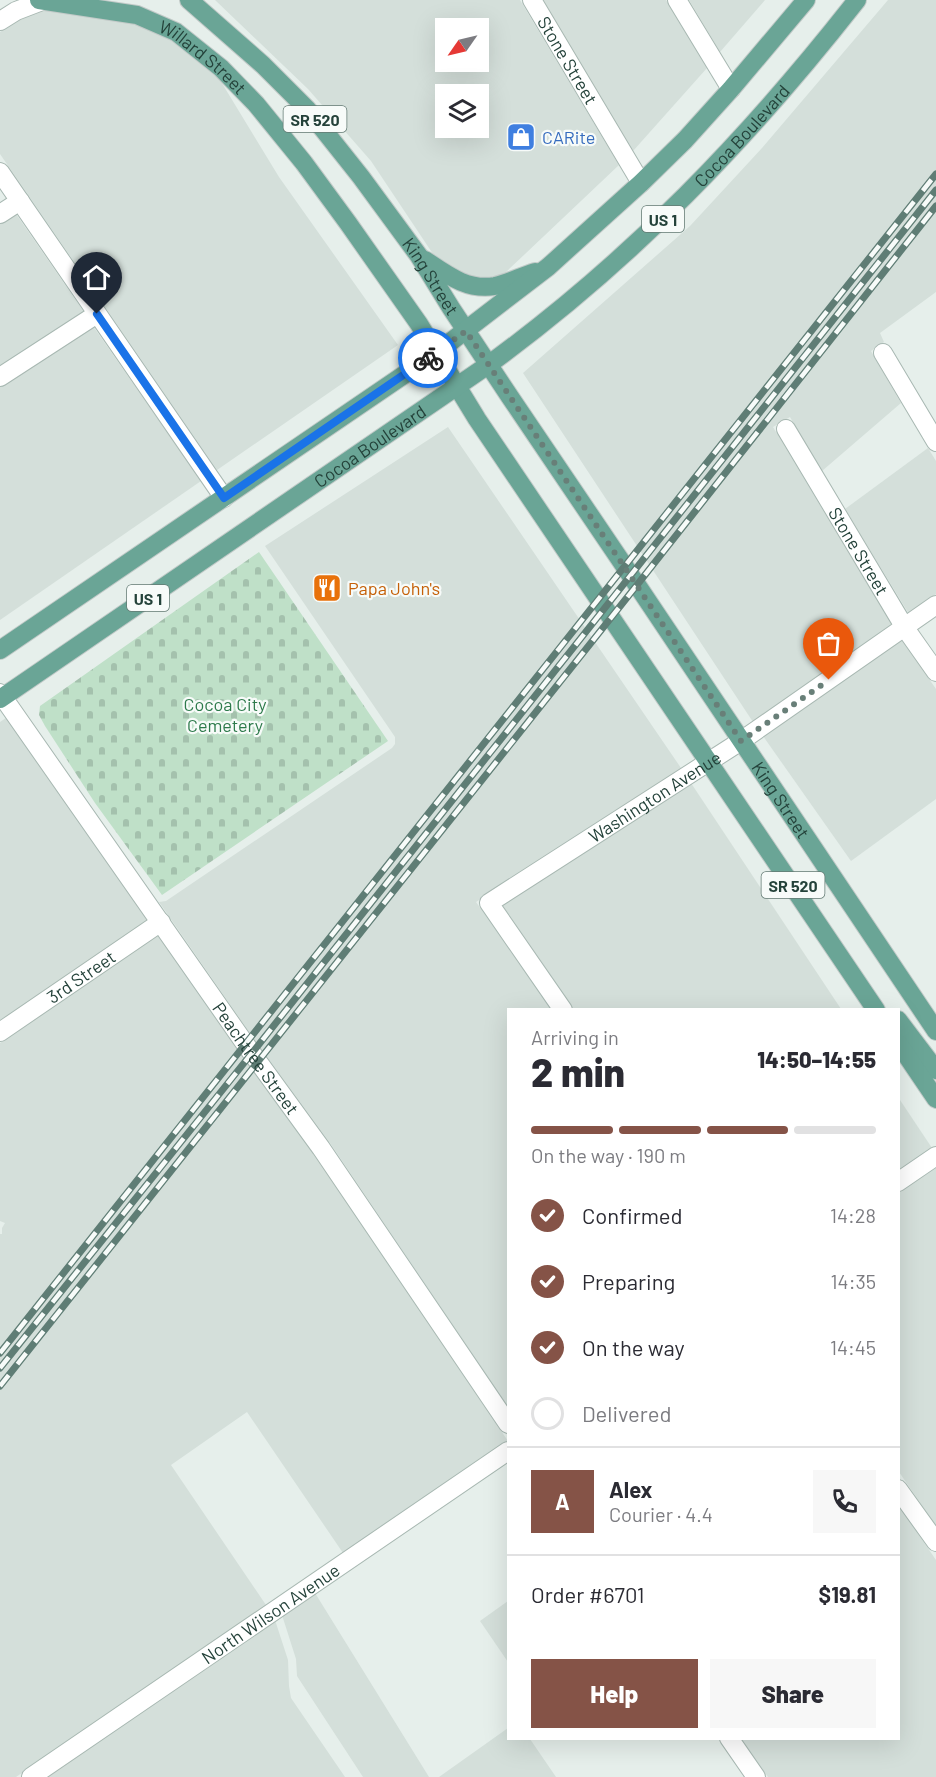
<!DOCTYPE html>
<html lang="en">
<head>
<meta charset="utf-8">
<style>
	body { margin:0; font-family:Barlow,sans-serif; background:#f7f7f7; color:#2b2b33; height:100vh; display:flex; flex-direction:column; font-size:22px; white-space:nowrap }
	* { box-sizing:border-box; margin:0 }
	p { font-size:20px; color:#7c7c81 }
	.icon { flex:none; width:33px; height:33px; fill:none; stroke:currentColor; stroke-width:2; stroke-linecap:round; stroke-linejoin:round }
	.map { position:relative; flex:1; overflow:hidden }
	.sheet { position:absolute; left:507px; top:1008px; width:393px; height:732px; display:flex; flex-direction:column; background:#fff; border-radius:0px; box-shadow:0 6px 24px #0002 }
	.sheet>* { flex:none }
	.needle { width:39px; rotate:236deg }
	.buttons { position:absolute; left:435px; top:18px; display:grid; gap:12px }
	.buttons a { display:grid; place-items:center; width:54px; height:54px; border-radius:0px; background:#fff; box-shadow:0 6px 24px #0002; font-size:30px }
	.pin { position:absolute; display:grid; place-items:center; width:51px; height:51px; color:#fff; margin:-62px -26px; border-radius:50% 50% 50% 0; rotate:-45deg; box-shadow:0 0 6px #0007 }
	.pin .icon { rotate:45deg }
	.courier { position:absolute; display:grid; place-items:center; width:60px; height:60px; margin:-30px; border:4px solid #1a73e8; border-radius:50%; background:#fff; color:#222; box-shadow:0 2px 8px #0007 }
	.head em { font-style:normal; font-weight:800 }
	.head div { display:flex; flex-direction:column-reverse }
	.head { display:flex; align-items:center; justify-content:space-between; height:102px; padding:0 24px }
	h1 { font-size:39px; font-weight:800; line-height:45px }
	.bar { display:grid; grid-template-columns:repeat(4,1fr); gap:9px 6px; align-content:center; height:72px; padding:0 24px }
	.bar i { height:8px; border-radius:4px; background:#e1e1e2 }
	.bar .active { background:#855347 }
	.bar p { grid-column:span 4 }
	.line { display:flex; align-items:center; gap:15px; padding:0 24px; border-top:2px solid #e1e1e2 }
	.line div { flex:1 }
	.round { display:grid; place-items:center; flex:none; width:63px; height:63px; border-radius:0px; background:#f7f7f7 }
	ol { padding:0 24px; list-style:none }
	li { display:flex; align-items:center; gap:18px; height:66px }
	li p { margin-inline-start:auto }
	li .icon { padding:6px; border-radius:50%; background:#855347; color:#fff; stroke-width:4 }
	li:last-child { color:#7c7c81 }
	li i { width:33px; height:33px; border:3px solid #e1e1e2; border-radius:50% }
	.action { display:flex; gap:12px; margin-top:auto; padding:12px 24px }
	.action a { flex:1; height:69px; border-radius:0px; background:#855347; color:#fff; font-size:24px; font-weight:800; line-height:69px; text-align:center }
	.action a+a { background:#f7f7f7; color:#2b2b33 }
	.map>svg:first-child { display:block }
	.built { fill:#d4dfda; fill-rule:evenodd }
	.cemetery { fill:url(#cemetery-stones) }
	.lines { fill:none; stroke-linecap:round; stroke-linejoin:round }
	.minor-casing { stroke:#a8b8b2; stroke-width:20 }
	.major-casing { stroke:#c2cac8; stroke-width:20 }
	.minor { stroke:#fff; stroke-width:18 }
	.major { stroke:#6aa596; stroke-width:18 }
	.rail-casing { stroke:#5f7d75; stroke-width:7 }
	.rail { stroke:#f7fbf9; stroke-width:4.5; stroke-dasharray:14; stroke-linecap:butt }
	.done { stroke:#687f78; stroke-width:6; stroke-dasharray:0 10.8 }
	.route { stroke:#1a73e8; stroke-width:8 }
	.labels { text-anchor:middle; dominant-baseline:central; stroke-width:4.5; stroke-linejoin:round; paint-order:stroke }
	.shield { fill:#f7fbf9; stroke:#637a73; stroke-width:1.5 }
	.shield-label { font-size:16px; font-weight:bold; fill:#24423a }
	.street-label { font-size:18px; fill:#24423a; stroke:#f7fbf9 }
	.shop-label { font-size:18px; fill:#366cbe; stroke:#f7fbf9; text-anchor:start }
	.food-label { font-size:18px; fill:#c56008; stroke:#f7fbf9; text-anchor:start }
	.park-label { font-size:18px; fill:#2d7a4b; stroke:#f7fbf9 }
</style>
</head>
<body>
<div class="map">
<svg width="936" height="1777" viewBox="0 0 936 1777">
	<defs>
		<pattern id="cemetery-stones" width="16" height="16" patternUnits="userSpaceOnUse" patternTransform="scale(1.5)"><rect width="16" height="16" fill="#bfe0c8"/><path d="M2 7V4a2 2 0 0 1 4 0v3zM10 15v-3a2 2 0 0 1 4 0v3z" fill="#a4c1ad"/></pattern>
	</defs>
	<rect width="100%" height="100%" fill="#e6efeb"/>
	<g class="built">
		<path d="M 215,0 L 520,0 L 619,165 L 506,272 L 494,277 L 476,277 L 460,272 L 433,254 L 371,161 L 308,89 ZM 446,28 L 478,28 L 478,62 L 446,62 ZM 446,94 L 478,94 L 478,128 L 446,128 Z"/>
		<path d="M 543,0 L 666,0 L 707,68 L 633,151 Z"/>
		<path d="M 689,0 L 765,0 L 720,52 Z"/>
		<path d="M 888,0 L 936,0 L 936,292 L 880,333 L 884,342 L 871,351 L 901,403 L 822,471 L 790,417 L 773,427 L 893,626 L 753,722 L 523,373 L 690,226 L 762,148 Z"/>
		<path d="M 43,10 L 86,15 L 133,23 L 171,40 L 214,75 L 220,80 L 279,177 L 398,345 L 217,470 L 0,154 L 0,32 L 20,19 Z"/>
		<path d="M 16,214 L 84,312 L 0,366 L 0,224 Z"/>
		<path d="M 93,326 L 201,481 L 0,620 L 0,387 Z"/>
		<path d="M 448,427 L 681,768 L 476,902 L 551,1009 L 508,1010 L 508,1407 L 330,1143 L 254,1039 L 159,902 L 166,901 L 392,748 L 395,744 L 395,737 L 265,546 Z"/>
		<path d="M 928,448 L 936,461 L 936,594 L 909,614 L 845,509 Z"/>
		<path d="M 902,640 L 936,689 L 936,799 L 851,861 L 763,736 Z"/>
		<path d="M 6,718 L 148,921 L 0,1022 L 0,722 Z"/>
		<path d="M 691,783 L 841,1009 L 574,1009 L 502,905 Z"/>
		<path d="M 158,935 L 238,1050 L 313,1153 L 508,1441 L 343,1553 L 247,1412 L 171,1465 L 266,1605 L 16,1777 L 0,1777 L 0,1234 L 2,1234 L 2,1228 L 5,1223 L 0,1221 L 0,1043 Z"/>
		<path d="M 898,1097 L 932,1148 L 899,1171 L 898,1171 Z"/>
		<path d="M 936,1166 L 936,1526 L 899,1472 L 898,1192 Z"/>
		<path d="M 899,1506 L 936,1560 L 936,1777 L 768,1777 L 741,1739 L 898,1738 Z"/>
		<path d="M 315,1593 L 429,1777 L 363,1777 L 297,1676 L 296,1659 L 282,1615 Z"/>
		<path d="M 508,1601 L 508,1662 L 480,1621 Z"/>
		<path d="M 275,1620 L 288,1660 L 289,1686 L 291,1698 L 345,1777 L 48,1777 Z"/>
		<path d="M 508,1728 L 508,1738 L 530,1739 L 556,1777 L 439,1777 Z"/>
	</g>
	<path class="cemetery" d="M 259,552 L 388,741 L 162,895 L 95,803 L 45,726 L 39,715 L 40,706 Z"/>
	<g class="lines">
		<g class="minor-casing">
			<g id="minor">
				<path id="s1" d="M 532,0 L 641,183"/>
				<path d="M 677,0 L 731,89"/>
				<path d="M 0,21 L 16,11 L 42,1"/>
				<path d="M 0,172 L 224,498"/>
				<path d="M 0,214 L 20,201"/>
				<path d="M 883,353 L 936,442"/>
				<path d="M 0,377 L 97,314"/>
				<path id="s2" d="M 786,429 L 905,628 L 936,672"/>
				<path id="s3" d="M 0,693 L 246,1045 L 321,1148 L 508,1424"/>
				<path id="s4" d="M 563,1010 L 489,903 L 741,741 L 936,605"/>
				<path id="s5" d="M 0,1032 L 161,922"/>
				<path d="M 898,1182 L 936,1156"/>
				<path d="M 898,1489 L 936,1542"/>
				<path d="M 729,1738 L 756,1777"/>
				<path id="s6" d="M 31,1777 L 508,1451"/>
			</g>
		</g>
		<g class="major-casing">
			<g id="major">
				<path id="s7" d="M 39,0 L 137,15 L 176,32 L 221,68 L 256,104 L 304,163 L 348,223 L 419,324 L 477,419 L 876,1010"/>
				<path id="s8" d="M 189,0 L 263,65 L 307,109 L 361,177 L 419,256 L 451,308 L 510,397 L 625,567 L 936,1031"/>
				<path d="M 425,260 C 446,274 467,291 495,286 C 508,283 522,276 535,272"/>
				<path d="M 0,650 L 436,353 L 548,267 L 641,183 L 685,140 L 731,89 L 806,0"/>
				<path id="s9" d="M 0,699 L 488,365 C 632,260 748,139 857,0"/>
				<path d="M 898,1020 L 936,1070"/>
				<path d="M 898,1043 L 936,1099"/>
			</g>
		</g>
		<use href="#minor" class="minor"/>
		<use href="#major" class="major"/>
		<g class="rail-casing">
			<g id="rail">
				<path d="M 0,1353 L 936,174"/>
				<path d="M 0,1368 L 260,1043 L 936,190"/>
				<path d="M 0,1386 L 637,585 L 936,206"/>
			</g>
		</g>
		<use href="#rail" class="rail"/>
	</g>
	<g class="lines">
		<path class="done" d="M 428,358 L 466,331 L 741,741 L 829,680"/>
		<path class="route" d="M 97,314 L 224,498 L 428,358"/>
	</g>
	<defs>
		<g id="shop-square" transform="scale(1.5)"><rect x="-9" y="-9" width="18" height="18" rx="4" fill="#3f7fe0" stroke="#f7fbf9"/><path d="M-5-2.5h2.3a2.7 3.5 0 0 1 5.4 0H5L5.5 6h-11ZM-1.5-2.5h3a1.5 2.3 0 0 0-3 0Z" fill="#fff"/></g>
		<g id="restaurant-square" transform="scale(1.5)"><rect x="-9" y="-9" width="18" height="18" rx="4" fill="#e8710a" stroke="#f7fbf9"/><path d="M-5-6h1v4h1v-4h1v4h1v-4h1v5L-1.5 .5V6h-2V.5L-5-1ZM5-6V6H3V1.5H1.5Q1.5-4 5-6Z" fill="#fff"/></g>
	</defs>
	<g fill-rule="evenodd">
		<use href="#shop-square" x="521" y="137"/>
		<use href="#restaurant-square" x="327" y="588"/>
	</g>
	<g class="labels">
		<g class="shield">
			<rect x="283.5" y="106" width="63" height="26" rx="4.5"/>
			<rect x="642" y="206" width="42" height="26" rx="4.5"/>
			<rect x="127" y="585" width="42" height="26" rx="4.5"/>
			<rect x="761.5" y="872" width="63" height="26" rx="4.5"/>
		</g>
		<g class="shield-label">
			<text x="315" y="119">SR 520</text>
			<text x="663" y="219">US 1</text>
			<text x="148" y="598">US 1</text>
			<text x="793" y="885">SR 520</text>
		</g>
		<g class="street-label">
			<text stroke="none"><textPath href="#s7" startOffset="178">Willard Street</textPath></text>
			<text stroke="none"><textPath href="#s1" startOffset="70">Stone Street</textPath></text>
			<text stroke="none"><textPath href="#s9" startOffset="934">Cocoa Boulevard</textPath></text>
			<text stroke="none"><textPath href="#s8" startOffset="369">King Street</textPath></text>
			<text stroke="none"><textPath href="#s9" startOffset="448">Cocoa Boulevard</textPath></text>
			<text stroke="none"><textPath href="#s2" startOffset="142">Stone Street</textPath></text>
			<text stroke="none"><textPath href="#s4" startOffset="327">Washington Avenue</textPath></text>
			<text stroke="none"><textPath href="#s8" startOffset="999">King Street</textPath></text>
			<text stroke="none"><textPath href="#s5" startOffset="98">3rd Street</textPath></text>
			<text stroke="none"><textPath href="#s3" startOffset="446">Peachtree Street</textPath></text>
			<text stroke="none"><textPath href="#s6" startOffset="290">North Wilson Avenue</textPath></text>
		</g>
		<g class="shop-label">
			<text x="542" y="137">CARite</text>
		</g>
		<g class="food-label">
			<text x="348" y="588">Papa John's</text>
		</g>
		<g class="park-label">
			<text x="225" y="704">Cocoa City<tspan x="225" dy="21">Cemetery</tspan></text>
		</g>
	</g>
</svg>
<div class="buttons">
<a><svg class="needle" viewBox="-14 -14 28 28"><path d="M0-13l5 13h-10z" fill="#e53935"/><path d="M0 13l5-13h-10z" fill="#7c7c81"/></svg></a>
<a><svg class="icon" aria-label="layers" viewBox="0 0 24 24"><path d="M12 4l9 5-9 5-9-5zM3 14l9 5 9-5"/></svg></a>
</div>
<div class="pin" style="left:829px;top:680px;background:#ea580c"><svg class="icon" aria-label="bag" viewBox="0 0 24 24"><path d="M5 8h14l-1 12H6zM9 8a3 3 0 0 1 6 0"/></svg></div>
<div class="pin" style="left:97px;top:314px;background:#1f2937"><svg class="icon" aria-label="home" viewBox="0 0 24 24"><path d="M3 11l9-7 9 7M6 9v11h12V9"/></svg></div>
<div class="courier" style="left:428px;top:358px"><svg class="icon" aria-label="bike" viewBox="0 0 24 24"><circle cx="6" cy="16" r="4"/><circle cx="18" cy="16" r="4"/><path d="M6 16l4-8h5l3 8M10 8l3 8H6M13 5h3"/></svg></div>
<section class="sheet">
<div class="head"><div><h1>2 min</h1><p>Arriving in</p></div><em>14:50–14:55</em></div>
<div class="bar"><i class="active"></i><i class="active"></i><i class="active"></i><i></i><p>On the way · 190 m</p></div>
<ol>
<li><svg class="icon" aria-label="check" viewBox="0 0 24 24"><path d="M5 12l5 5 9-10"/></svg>Confirmed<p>14:28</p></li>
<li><svg class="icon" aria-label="check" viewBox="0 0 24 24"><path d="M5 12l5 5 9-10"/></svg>Preparing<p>14:35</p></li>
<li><svg class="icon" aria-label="check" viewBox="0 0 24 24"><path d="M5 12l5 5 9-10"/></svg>On the way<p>14:45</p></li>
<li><i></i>Delivered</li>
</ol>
<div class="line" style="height:108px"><b class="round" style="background:#855347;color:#fff">A</b><div><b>Alex</b><p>Courier · 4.4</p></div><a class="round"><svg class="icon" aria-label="phone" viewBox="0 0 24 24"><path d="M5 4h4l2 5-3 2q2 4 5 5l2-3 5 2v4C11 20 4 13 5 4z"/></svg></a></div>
<div class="line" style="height:78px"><div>Order #6701</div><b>$19.81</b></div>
<div class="action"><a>Help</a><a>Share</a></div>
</section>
</div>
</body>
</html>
